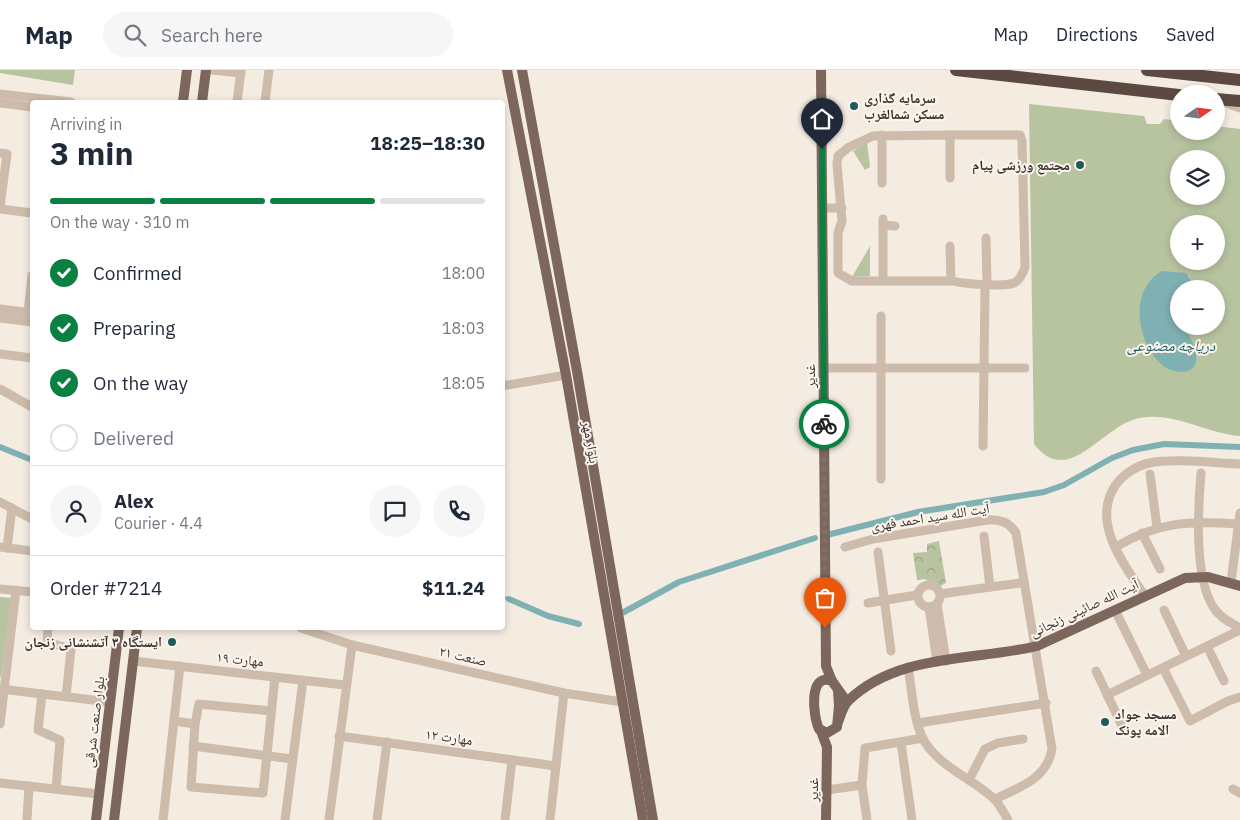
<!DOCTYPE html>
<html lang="en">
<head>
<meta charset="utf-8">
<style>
	body { margin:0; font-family:"IBM Plex Sans","Noto Naskh Arabic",sans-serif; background:#f6f6f7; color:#1f2937; height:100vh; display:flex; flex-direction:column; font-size:19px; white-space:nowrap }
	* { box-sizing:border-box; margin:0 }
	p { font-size:16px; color:#747a83 }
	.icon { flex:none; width:28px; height:28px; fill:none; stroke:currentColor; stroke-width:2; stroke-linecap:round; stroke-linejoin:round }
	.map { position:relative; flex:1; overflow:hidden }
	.panel { position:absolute; left:30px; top:30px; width:475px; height:530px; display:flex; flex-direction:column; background:#fff; border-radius:5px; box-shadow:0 2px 8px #0003 }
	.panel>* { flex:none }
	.needle { width:32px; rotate:76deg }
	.fabs { position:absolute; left:1170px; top:15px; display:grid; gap:10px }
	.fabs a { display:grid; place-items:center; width:55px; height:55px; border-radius:50%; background:#fff; box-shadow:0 2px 8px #0003; font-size:25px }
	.pin { position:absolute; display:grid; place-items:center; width:42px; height:42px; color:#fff; margin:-51px -21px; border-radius:50% 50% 50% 0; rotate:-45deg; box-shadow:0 0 5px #0007 }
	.pin .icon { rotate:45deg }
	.courier { position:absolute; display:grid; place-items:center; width:50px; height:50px; margin:-25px; border:4px solid #0b8043; border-radius:50%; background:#fff; color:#222; box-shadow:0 1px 6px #0007 }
	.summary em { font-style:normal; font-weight:700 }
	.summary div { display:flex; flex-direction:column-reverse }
	.summary { display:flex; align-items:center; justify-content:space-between; height:85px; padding:0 20px }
	h1 { font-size:32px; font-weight:700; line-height:38px }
	.bar { display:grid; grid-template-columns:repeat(4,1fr); gap:8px 5px; align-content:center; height:60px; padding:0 20px }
	.bar i { height:6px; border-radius:4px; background:#e0e1e3 }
	.bar .selected { background:#0b8043 }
	.bar p { grid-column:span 4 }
	.line { display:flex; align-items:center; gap:12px; padding:0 20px; border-top:1px solid #e0e1e3 }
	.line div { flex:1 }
	.round { display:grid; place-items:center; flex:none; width:52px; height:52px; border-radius:26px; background:#f6f6f7 }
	ol { padding:0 20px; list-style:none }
	li { display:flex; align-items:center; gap:15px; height:55px }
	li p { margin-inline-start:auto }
	li .icon { padding:5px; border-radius:50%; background:#0b8043; color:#fff; stroke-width:4 }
	li:last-child { color:#747a83 }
	li i { width:28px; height:28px; border:2px solid #e0e1e3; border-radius:50% }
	header { display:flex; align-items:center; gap:30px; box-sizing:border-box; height:70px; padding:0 25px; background:#fff; border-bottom:1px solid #e0e1e3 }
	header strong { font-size:24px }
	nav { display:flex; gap:28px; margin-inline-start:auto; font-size:18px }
	.search { width:350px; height:45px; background:#f6f6f7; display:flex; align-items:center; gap:12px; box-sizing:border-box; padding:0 18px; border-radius:28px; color:#747a83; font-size:19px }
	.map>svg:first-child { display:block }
	.grass { fill:#b8c4a0; fill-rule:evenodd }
	.forest { fill:url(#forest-crowns) }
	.water { fill:#7fb0b2 }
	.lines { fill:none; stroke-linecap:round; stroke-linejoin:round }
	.stream { stroke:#7fb0b2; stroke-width:2 }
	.canal { stroke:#7fb0b2; stroke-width:6 }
	.minor { stroke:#cdbbac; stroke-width:9 }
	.major { stroke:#7d675c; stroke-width:10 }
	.highway { stroke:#5c4a42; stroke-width:12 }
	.done { stroke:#7c716b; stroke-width:5; stroke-dasharray:0 9 }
	.route { stroke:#0b8043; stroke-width:6 }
	.poi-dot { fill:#1f5a5e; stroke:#fbf5ee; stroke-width:2 }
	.labels { text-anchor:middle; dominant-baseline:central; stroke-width:4; stroke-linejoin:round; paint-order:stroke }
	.poi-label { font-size:14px; font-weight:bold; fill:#3b302b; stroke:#fbf5ee; text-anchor:start }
	.street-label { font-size:14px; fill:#3b302b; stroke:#fbf5ee }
	.water-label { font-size:15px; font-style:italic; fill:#1f5a5e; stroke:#fbf5ee }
</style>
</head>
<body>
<header>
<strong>Map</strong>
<div class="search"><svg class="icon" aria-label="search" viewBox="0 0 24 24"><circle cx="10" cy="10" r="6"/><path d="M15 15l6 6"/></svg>Search here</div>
<nav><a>Map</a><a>Directions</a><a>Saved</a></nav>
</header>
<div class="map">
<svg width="1240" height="750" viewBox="0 0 1240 750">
	<defs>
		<pattern id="forest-crowns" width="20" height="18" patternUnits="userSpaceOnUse" patternTransform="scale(1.25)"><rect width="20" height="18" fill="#b8c4a0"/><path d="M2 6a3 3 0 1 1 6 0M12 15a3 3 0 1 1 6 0" fill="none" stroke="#97a083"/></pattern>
	</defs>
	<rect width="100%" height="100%" fill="#f4ebe1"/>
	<g class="grass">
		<path d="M 0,0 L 75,0 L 73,15 L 0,3 Z"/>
		<path d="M 1029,34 L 1144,46 L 1147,54 L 1160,54 L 1164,49 L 1179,51 L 1179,61 L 1216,61 L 1216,56 L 1240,59 L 1240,366 C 1205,363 1174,341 1139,348 C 1101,356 1069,419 1034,374 ZM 1179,89 L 1216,89 L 1216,126 L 1179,126 ZM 1179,154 L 1216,154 L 1216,191 L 1179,191 ZM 1179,219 L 1216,219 L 1216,256 L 1179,256 Z"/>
		<path d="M 867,72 L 870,97 L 865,100 L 853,81 Z"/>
		<path d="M 870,176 L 870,206 L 852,207 Z"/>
		<path d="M 0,527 L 11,528 L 1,607 L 0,607 Z"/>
	</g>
	<path class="forest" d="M 939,471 L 946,513 L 938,517 L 925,509 L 917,510 L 913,483 L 927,482 L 927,474 Z"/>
	<path class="water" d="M 1162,201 L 1186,203 L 1191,212 L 1189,219 L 1179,219 L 1179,256 L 1184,256 C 1188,265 1195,274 1196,284 C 1200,307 1172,305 1161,294 C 1136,270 1129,219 1162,201 Z"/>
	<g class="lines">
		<path class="stream" d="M 502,526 L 509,529"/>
		<g class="canal">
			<path d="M 0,377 L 32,390"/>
			<path d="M 827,465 L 918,442 L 1044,422 L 1064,415 L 1112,388 L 1133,380 L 1164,374 L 1240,377"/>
			<path d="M 509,529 L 548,546 L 579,554"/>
			<path d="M 624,542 L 679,512 L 815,468"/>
		</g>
		<g class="minor">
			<path d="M 212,0 L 241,3"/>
			<path d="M 0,24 L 71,32"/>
			<path d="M 237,32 L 241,0"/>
			<path d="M 265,32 L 269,0"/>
			<path d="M 0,33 L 32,37"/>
			<path d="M 1226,33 L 1240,38"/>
			<path d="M 882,65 L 882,113"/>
			<path d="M 0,83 L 7,84 L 0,137"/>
			<path d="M 950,108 L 950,65 L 873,66 L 849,77 L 838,86 L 837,94 L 842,151 L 838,163 L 838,203 L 852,211 L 953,211 C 964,214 1004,217 1014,213 C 1020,210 1023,203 1025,197 L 1022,71 L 1020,65 L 950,65"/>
			<path d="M 822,138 L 842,138"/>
			<path d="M 0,139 L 32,143"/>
			<path d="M 883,155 L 895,156"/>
			<path d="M 986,168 L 987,214"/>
			<path d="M 950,176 L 951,211"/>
			<path d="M 883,211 L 883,149"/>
			<path d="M 0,239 L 32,243"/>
			<path d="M 28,243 L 32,205"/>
			<path d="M 881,246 L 881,409"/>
			<path d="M 0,248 L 32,252"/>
			<path d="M 0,284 L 32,288"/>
			<path d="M 823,298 L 1025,298"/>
			<path d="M 502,316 L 566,305"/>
			<path d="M 0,319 L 32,337"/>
			<path d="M 983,376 L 985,218"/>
			<path d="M 1201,403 C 1198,438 1192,522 1221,546 C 1227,552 1234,553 1240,559"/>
			<path d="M 1150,404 L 1157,457"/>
			<path d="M 0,432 L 32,449"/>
			<path d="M 1142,463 L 1160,499"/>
			<path d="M 984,466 L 990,517"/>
			<path d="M 0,477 L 32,481"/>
			<path d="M 845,477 L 873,469 L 987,450 C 1000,449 1009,452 1016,463 L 1052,679 C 1047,709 1020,717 995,729"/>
			<path d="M 1116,477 C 1158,451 1191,451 1239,454"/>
			<path d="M 7,478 L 12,438"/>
			<path d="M 878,482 L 891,581"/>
			<path d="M 1231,512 L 1240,443"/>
			<circle cx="929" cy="526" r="11"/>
			<path d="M 0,519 L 32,522"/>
			<path d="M 940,524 L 1020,513"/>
			<path d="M 1145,526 C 1124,495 1091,453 1115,416 C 1122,405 1136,396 1149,393 C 1174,388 1214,393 1240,394"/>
			<path d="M 868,533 L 917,525"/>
			<path d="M 937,534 L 946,591"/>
			<path d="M 929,537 L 937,592"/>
			<path d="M 1115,540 L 1147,605"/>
			<path d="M 1164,540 L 1186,586"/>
			<path d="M 48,558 L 47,572 L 71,579 L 66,627"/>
			<path d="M 301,558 L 352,575 L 564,623 L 622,632"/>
			<path d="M 1207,576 L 1224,611"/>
			<path d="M 133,591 L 345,615"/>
			<path d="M 908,597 C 912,620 913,648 923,669 C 938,696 971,708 993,728 C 999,733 1004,743 1008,750"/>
			<path d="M 1163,598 L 1190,651 L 1228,631 L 1240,627"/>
			<path d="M 1096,601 L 1124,660"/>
			<path d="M 0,619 L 110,632"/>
			<path d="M 42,624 L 38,660 L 60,670 L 56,719"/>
			<path d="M 1107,625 L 1240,560"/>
			<path d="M 271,641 L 199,634 L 195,654 L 191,717 L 263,723 L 275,607"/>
			<path d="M 174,651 L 195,654"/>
			<path d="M 918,653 L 1046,633"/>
			<path d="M 0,654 L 16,520"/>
			<path d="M 339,666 L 556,696"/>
			<path d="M 901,673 L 912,750"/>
			<path d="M 193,676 L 292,689"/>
			<path d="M 969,710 L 985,679 L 998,673 L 1023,669"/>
			<path d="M 0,713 L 99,724"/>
			<path d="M 862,715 L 865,678 L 923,668"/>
			<path d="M 1233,719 L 1240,723"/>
			<path d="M 827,720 L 862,715 L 867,750"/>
			<path d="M 27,750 L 29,716"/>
			<path d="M 163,750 L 180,596"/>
			<path d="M 285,750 L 303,610"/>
			<path d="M 329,750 L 352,575"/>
			<path d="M 377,750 L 387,672"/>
			<path d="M 505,750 L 512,690"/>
			<path d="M 550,750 L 564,623"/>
		</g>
		<g class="major">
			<path d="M 507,0 L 566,305 L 643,750"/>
			<path d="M 522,0 L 577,301 L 653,750"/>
			<path d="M 821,0 L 826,596 L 832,611"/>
			<path d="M 183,32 L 187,0"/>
			<path d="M 202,32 L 206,0"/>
			<path d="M 838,621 L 839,636 L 837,657 L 827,663 L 819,659 C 813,646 808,602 832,611 L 847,632"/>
			<path d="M 838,652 C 841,645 843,636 848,631 C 897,583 975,591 1037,576 L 1185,508 L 1208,507 L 1240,516"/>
			<path d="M 821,661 L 827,677 L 826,750"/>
			<path d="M 96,750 L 119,558"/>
			<path d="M 114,750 L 137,558"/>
		</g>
		<g class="highway">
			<path d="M 956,0 L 1179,25"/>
			<path d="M 1147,0 L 1240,10"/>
			<path d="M 1216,29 L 1240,31"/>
		</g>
	</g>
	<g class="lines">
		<path class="done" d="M 824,354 L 825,558"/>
		<path class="route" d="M 822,79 L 824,354"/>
	</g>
	<g class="poi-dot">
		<circle cx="854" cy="36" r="5"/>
		<circle cx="1080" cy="95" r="5"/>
		<circle cx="172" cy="572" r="5"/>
		<circle cx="1105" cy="652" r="5"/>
	</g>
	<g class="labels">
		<g class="poi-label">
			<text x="864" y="28">سرمایه گذاری<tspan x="864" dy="16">مسکن شمالغرب</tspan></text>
			<text x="1070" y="95" text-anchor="end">مجتمع ورزشی پیام</text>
			<text x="162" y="572" text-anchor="end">ایستگاه ۳ آتشنشانی زنجان</text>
			<text x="1115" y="644">مسجد جواد<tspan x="1115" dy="16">الامه پونک</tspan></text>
		</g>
		<g class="street-label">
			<text transform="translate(810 306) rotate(-90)">غدیر</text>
			<text transform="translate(591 372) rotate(80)">بلوار مهر</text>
			<text transform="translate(930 447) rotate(-9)">آیت الله سید احمد فهری</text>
			<text transform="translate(1084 538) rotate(-25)">آیت الله صائینی زنجانی</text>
			<text transform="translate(463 586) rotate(13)">صنعت ۲۱</text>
			<text transform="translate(240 589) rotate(6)">مهارت ۱۹</text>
			<text transform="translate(94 652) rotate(-83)">بلوار صنعت شرقی</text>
			<text transform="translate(449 667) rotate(8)">مهارت ۱۲</text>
			<text transform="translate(813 720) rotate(-89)">غدیر</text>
		</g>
		<g class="water-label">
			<text x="1171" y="275">دریاچه مصنوعی</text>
		</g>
	</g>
</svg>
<div class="fabs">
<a><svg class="needle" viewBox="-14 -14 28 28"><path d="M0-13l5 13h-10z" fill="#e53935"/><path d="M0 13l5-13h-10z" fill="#747a83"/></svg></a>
<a><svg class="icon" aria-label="layers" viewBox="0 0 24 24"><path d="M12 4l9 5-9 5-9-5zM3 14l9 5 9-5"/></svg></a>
<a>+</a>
<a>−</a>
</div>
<div class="pin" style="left:825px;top:558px;background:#ea580c"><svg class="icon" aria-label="bag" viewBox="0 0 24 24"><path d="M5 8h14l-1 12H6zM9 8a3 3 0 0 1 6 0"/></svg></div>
<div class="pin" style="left:822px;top:79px;background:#1f2937"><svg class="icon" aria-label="home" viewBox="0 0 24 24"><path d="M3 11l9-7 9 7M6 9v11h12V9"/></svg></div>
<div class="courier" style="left:824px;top:354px"><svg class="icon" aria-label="bike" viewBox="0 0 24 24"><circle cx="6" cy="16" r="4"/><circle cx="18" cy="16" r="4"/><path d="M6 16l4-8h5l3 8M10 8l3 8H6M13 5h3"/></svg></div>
<section class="panel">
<div class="summary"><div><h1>3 min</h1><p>Arriving in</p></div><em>18:25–18:30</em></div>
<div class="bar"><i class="selected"></i><i class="selected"></i><i class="selected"></i><i></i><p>On the way · 310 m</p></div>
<ol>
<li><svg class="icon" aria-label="check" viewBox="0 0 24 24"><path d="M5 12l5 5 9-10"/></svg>Confirmed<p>18:00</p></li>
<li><svg class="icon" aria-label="check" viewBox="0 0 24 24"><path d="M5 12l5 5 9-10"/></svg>Preparing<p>18:03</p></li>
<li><svg class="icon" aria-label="check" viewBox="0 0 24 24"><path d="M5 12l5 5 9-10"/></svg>On the way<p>18:05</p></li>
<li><i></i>Delivered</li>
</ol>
<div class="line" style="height:90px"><a class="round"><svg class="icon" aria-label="person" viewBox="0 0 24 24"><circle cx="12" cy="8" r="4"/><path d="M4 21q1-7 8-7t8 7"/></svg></a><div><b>Alex</b><p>Courier · 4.4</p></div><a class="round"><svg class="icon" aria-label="chat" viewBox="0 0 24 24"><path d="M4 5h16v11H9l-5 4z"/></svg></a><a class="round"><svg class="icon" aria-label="phone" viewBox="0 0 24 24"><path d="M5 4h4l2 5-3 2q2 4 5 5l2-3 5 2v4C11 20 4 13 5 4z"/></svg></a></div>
<div class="line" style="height:65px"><div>Order #7214</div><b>$11.24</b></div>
</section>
</div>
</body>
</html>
